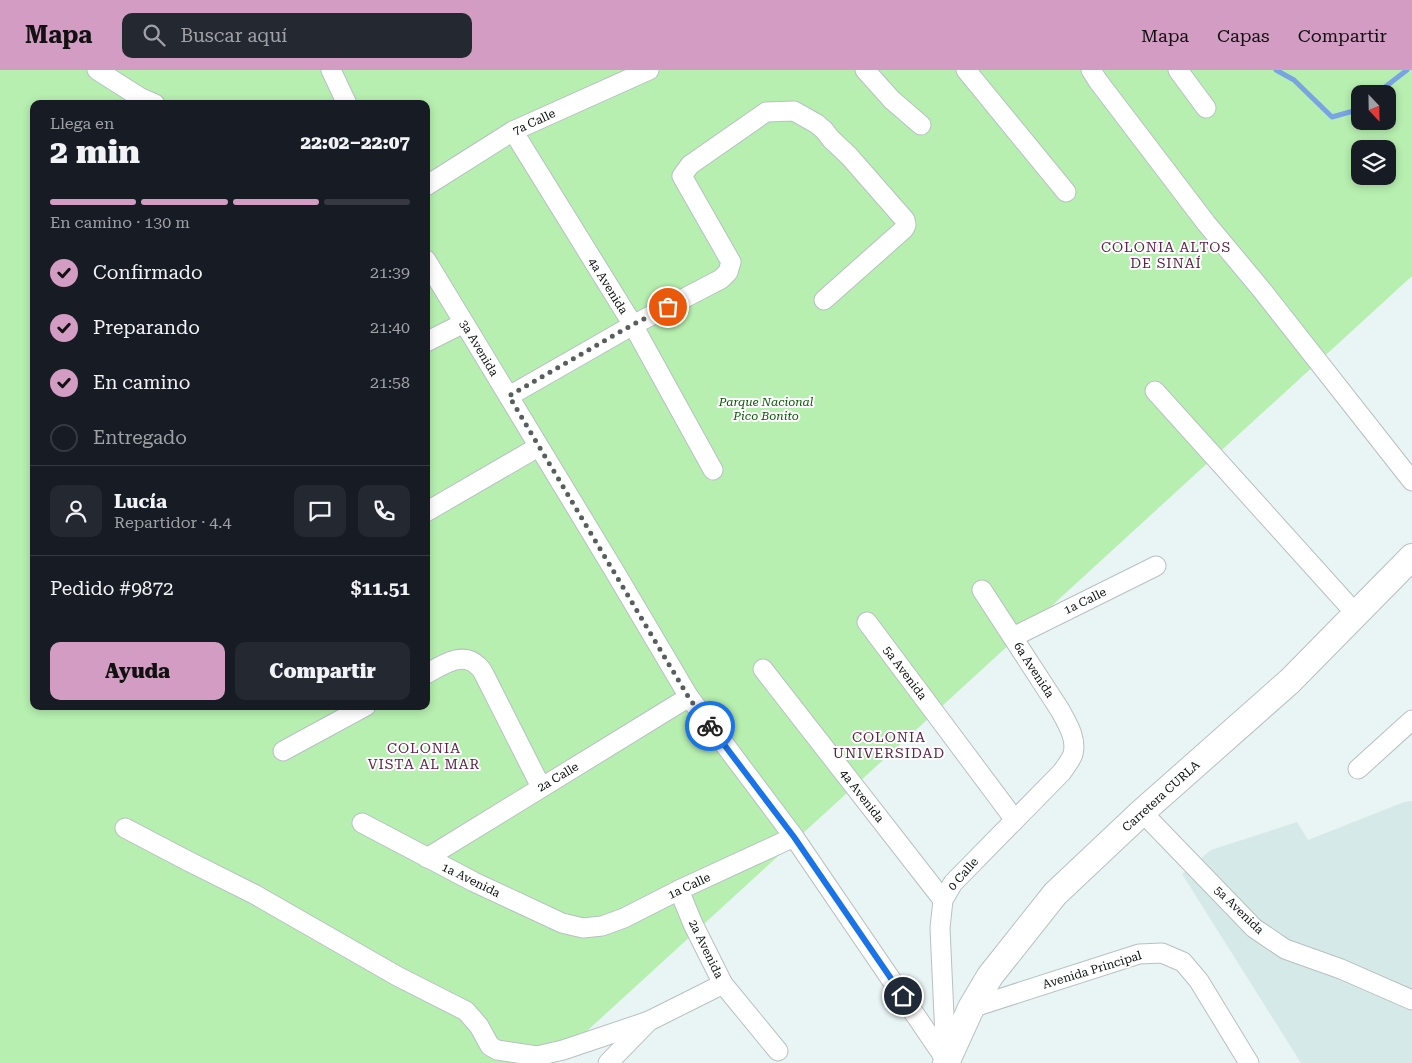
<!DOCTYPE html>
<html lang="es">
<head>
<meta charset="utf-8">
<style>
	body { margin:0; font-family:"Roboto Serif",serif; background:#242831; color:#f1f3f6; height:100vh; display:flex; flex-direction:column; font-size:19px; white-space:nowrap }
	* { box-sizing:border-box; margin:0 }
	p { font-size:16px; color:#9ea1a6 }
	.icon { flex:none; width:28px; height:28px; fill:none; stroke:currentColor; stroke-width:2; stroke-linecap:round; stroke-linejoin:round }
	.map { position:relative; flex:1; overflow:hidden }
	.panel { position:absolute; left:30px; top:30px; width:400px; height:610px; display:flex; flex-direction:column; background:#171b24; border-radius:10px; box-shadow:0 2px 8px #0003 }
	.panel>* { flex:none }
	.needle { width:32px; rotate:158deg }
	.tools { position:absolute; left:1351px; top:15px; display:grid; gap:10px }
	.tools a { display:grid; place-items:center; width:45px; height:45px; border-radius:10px; background:#171b24; box-shadow:0 2px 8px #0003; font-size:25px }
	.pin { position:absolute; display:grid; place-items:center; width:42px; height:42px; color:#fff; margin:-21px; border:2px solid #fff; border-radius:50%; box-shadow:0 1px 5px #0007 }
	.courier { position:absolute; display:grid; place-items:center; width:50px; height:50px; margin:-25px; border:4px solid #1a73e8; border-radius:50%; background:#fff; color:#222; box-shadow:0 1px 6px #0007 }
	.head em { font-style:normal; font-weight:800 }
	.head div { display:flex; flex-direction:column-reverse }
	.head { display:flex; align-items:center; justify-content:space-between; height:85px; padding:0 20px }
	h1 { font-size:32px; font-weight:800; line-height:38px }
	.bar { display:grid; grid-template-columns:repeat(4,1fr); gap:8px 5px; align-content:center; height:60px; padding:0 20px }
	.bar i { height:6px; border-radius:4px; background:#363941 }
	.bar .selected { background:#d39cc2 }
	.bar p { grid-column:span 4 }
	.line { display:flex; align-items:center; gap:12px; padding:0 20px; border-top:1px solid #363941 }
	.line div { flex:1 }
	.round { display:grid; place-items:center; flex:none; width:52px; height:52px; border-radius:10px; background:#242831 }
	ol { padding:0 20px; list-style:none }
	li { display:flex; align-items:center; gap:15px; height:55px }
	li p { margin-inline-start:auto }
	li .icon { padding:5px; border-radius:50%; background:#d39cc2; color:#111; stroke-width:4 }
	li:last-child { color:#9ea1a6 }
	li i { width:28px; height:28px; border:2px solid #363941; border-radius:50% }
	.primary-button { display:flex; gap:10px; margin-top:auto; padding:10px 20px }
	.primary-button a { flex:1; height:58px; border-radius:10px; background:#d39cc2; color:#111; font-size:20px; font-weight:800; line-height:58px; text-align:center }
	.primary-button a+a { background:#242831; color:#f1f3f6 }
	header { display:flex; align-items:center; gap:30px; box-sizing:border-box; height:70px; padding:0 25px; background:#d39cc2; color:#111 }
	header strong { font-size:24px }
	nav { display:flex; gap:28px; margin-inline-start:auto; font-size:18px }
	.search { width:350px; height:45px; background:#242831; display:flex; align-items:center; gap:12px; box-sizing:border-box; padding:0 18px; border-radius:10px; color:#9ea1a6; font-size:19px }
	.map>svg:first-child { display:block }
	.built { fill:#d5e9e9 }
	.green { fill:#b7efb0; fill-rule:evenodd }
	.lines { fill:none; stroke-linecap:round; stroke-linejoin:round }
	.stream { stroke:#79a4e4; stroke-width:5 }
	.street-casing { stroke:#b7c1c1; stroke-width:21 }
	.secondary-casing { stroke:#b7c1c1; stroke-width:28 }
	.street { stroke:#fff; stroke-width:19 }
	.secondary { stroke:#fff; stroke-width:26 }
	.done { stroke:#585e5e; stroke-width:5; stroke-dasharray:0 9 }
	.route { stroke:#1a73e8; stroke-width:6 }
	.labels { text-anchor:middle; dominant-baseline:central; stroke-width:4; stroke-linejoin:round; paint-order:stroke }
	.street-label { font-size:12px; fill:#0a0d0d; stroke:#fff }
	.park-label { font-size:12px; font-style:italic; fill:#055800; stroke:#fff }
	.neighbourhood-label { font-size:14px; letter-spacing:1px; fill:#5f2348; stroke:#fff }
</style>
</head>
<body>
<header>
<strong>Mapa</strong>
<div class="search"><svg class="icon" aria-label="search" viewBox="0 0 24 24"><circle cx="10" cy="10" r="6"/><path d="M15 15l6 6"/></svg>Buscar aquí</div>
<nav><a>Mapa</a><a>Capas</a><a>Compartir</a></nav>
</header>
<div class="map">
<svg width="1412" height="993" viewBox="0 0 1412 993">
	<rect width="100%" height="100%" fill="#e9f4f4"/>
	<path class="built" d="M 1412,731 L 1412,993 L 1301,993 L 1182,804 L 1211,780 L 1297,752 L 1308,770 L 1404,732 Z"/>
	<path class="green" d="M 0,0 L 1412,0 L 1412,206 L 552,993 L 0,993 ZM 1360,24 L 1388,24 L 1388,51 L 1360,51 ZM 34,34 L 426,34 L 426,636 L 34,636 ZM 1360,79 L 1388,79 L 1388,106 L 1360,106 Z"/>
	<g class="lines">
		<g class="stream">
			<path d="M 1276,0 L 1294,10 L 1332,47 L 1357,40 L 1360,37"/>
			<path d="M 1376,24 L 1407,0"/>
		</g>
		<g class="street-casing">
			<g id="street">
				<path d="M 97,0 L 141,28 L 155,34"/>
				<path d="M 331,0 L 347,34"/>
				<path d="M 865,0 L 892,30 L 921,55"/>
				<path d="M 966,0 L 1066,122"/>
				<path d="M 1091,0 L 1098,11 L 1206,153 L 1261,219 L 1412,411"/>
				<path d="M 1178,0 L 1206,38"/>
				<path d="M 513,61 L 633,255 L 713,400"/>
				<path d="M 426,116 L 513,61 L 649,0"/>
				<path d="M 426,190 L 615,502 L 689,627 L 794,767 L 946,990"/>
				<path d="M 426,272 L 464,253"/>
				<path d="M 1155,321 L 1356,544"/>
				<path d="M 509,326 L 633,255 L 721,209 L 728,202 L 731,192 L 682,106 L 690,95 L 766,42 L 794,41 L 817,54 L 824,60 L 831,69 L 849,86 L 905,150 L 906,155 L 904,159 L 824,230"/>
				<path d="M 426,442 L 538,377"/>
				<path d="M 867,552 L 1015,750"/>
				<path d="M 1013,567 L 1156,496"/>
				<path d="M 763,599 L 943,830"/>
				<path d="M 426,604 C 441,596 463,580 478,596 C 481,598 483,602 485,606 L 541,717"/>
				<path d="M 283,681 L 366,636"/>
				<path d="M 1358,699 L 1412,650"/>
				<path d="M 1142,742 L 1254,858 L 1285,879 L 1341,899 L 1412,930"/>
				<path d="M 362,753 L 474,812 L 562,853 L 583,858 L 602,856 L 624,848 L 679,820 L 794,767"/>
				<path d="M 125,758 L 188,791 L 254,824 L 397,906 L 466,941 L 479,956 L 490,976 L 497,980 L 537,986 L 563,980 L 649,951"/>
				<path d="M 427,788 L 689,627"/>
				<path d="M 679,820 L 693,854 L 723,914 L 778,981"/>
				<path d="M 971,938 L 1139,884 L 1162,883 L 1183,892 L 1199,911 L 1249,993"/>
				<path d="M 946,989 L 940,858 L 943,830 L 953,813 L 1062,702 C 1066,696 1071,690 1073,684 C 1077,668 1067,653 1060,640 L 982,520"/>
				<path d="M 608,993 L 649,951 L 723,914"/>
			</g>
		</g>
		<g class="secondary-casing">
			<path id="secondary" d="M 946,993 L 971,938 L 990,906 L 1055,824 L 1142,742 L 1290,611 L 1412,487"/>
		</g>
		<use href="#street" class="street"/>
		<use href="#secondary" class="secondary"/>
	</g>
	<g class="lines">
		<path class="done" d="M 668,237 L 632,255 L 509,326 L 689,628 L 710,656"/>
		<path class="route" d="M 710,656 L 794,767 L 903,926"/>
	</g>
	<g class="labels">
		<g class="street-label">
			<text transform="translate(534 52) rotate(-25)">7a Calle</text>
			<text transform="translate(608 216) rotate(58)">4a Avenida</text>
			<text transform="translate(479 278) rotate(59)">3a Avenida</text>
			<text transform="translate(1085 531) rotate(-26)">1a Calle</text>
			<text transform="translate(1034 600) rotate(57)">6a Avenida</text>
			<text transform="translate(905 603) rotate(53)">5a Avenida</text>
			<text transform="translate(558 707) rotate(-31)">2a Calle</text>
			<text transform="translate(862 726) rotate(52)">4a Avenida</text>
			<text transform="translate(1161 726) rotate(-42)">Carretera CURLA</text>
			<text transform="translate(963 804) rotate(-49)">0 Calle</text>
			<text transform="translate(471 810) rotate(26)">1a Avenida</text>
			<text transform="translate(689 816) rotate(-25)">1a Calle</text>
			<text transform="translate(1239 840) rotate(44)">5a Avenida</text>
			<text transform="translate(706 879) rotate(64)">2a Avenida</text>
			<text transform="translate(1092 900) rotate(-17)">Avenida Principal</text>
		</g>
		<g class="park-label">
			<text x="766" y="332">Parque Nacional<tspan x="766" dy="14">Pico Bonito</tspan></text>
		</g>
		<g class="neighbourhood-label">
			<text x="1166" y="177">COLONIA ALTOS<tspan x="1166" dy="16">DE SINAÍ</tspan></text>
			<text x="889" y="667">COLONIA<tspan x="889" dy="16">UNIVERSIDAD</tspan></text>
			<text x="424" y="678">COLONIA<tspan x="424" dy="16">VISTA AL MAR</tspan></text>
		</g>
	</g>
</svg>
<div class="tools">
<a><svg class="needle" viewBox="-14 -14 28 28"><path d="M0-13l5 13h-10z" fill="#e53935"/><path d="M0 13l5-13h-10z" fill="#9ea1a6"/></svg></a>
<a><svg class="icon" aria-label="layers" viewBox="0 0 24 24"><path d="M12 4l9 5-9 5-9-5zM3 14l9 5 9-5"/></svg></a>
</div>
<div class="pin" style="left:668px;top:237px;background:#ea580c"><svg class="icon" aria-label="bag" viewBox="0 0 24 24"><path d="M5 8h14l-1 12H6zM9 8a3 3 0 0 1 6 0"/></svg></div>
<div class="pin" style="left:903px;top:926px;background:#1f2937"><svg class="icon" aria-label="home" viewBox="0 0 24 24"><path d="M3 11l9-7 9 7M6 9v11h12V9"/></svg></div>
<div class="courier" style="left:710px;top:656px"><svg class="icon" aria-label="bike" viewBox="0 0 24 24"><circle cx="6" cy="16" r="4"/><circle cx="18" cy="16" r="4"/><path d="M6 16l4-8h5l3 8M10 8l3 8H6M13 5h3"/></svg></div>
<section class="panel">
<div class="head"><div><h1>2 min</h1><p>Llega en</p></div><em>22:02–22:07</em></div>
<div class="bar"><i class="selected"></i><i class="selected"></i><i class="selected"></i><i></i><p>En camino · 130 m</p></div>
<ol>
<li><svg class="icon" aria-label="check" viewBox="0 0 24 24"><path d="M5 12l5 5 9-10"/></svg>Confirmado<p>21:39</p></li>
<li><svg class="icon" aria-label="check" viewBox="0 0 24 24"><path d="M5 12l5 5 9-10"/></svg>Preparando<p>21:40</p></li>
<li><svg class="icon" aria-label="check" viewBox="0 0 24 24"><path d="M5 12l5 5 9-10"/></svg>En camino<p>21:58</p></li>
<li><i></i>Entregado</li>
</ol>
<div class="line" style="height:90px"><a class="round"><svg class="icon" aria-label="person" viewBox="0 0 24 24"><circle cx="12" cy="8" r="4"/><path d="M4 21q1-7 8-7t8 7"/></svg></a><div><b>Lucía</b><p>Repartidor · 4.4</p></div><a class="round"><svg class="icon" aria-label="chat" viewBox="0 0 24 24"><path d="M4 5h16v11H9l-5 4z"/></svg></a><a class="round"><svg class="icon" aria-label="phone" viewBox="0 0 24 24"><path d="M5 4h4l2 5-3 2q2 4 5 5l2-3 5 2v4C11 20 4 13 5 4z"/></svg></a></div>
<div class="line" style="height:65px"><div>Pedido #9872</div><b>$11.51</b></div>
<div class="primary-button"><a>Ayuda</a><a>Compartir</a></div>
</section>
</div>
</body>
</html>
